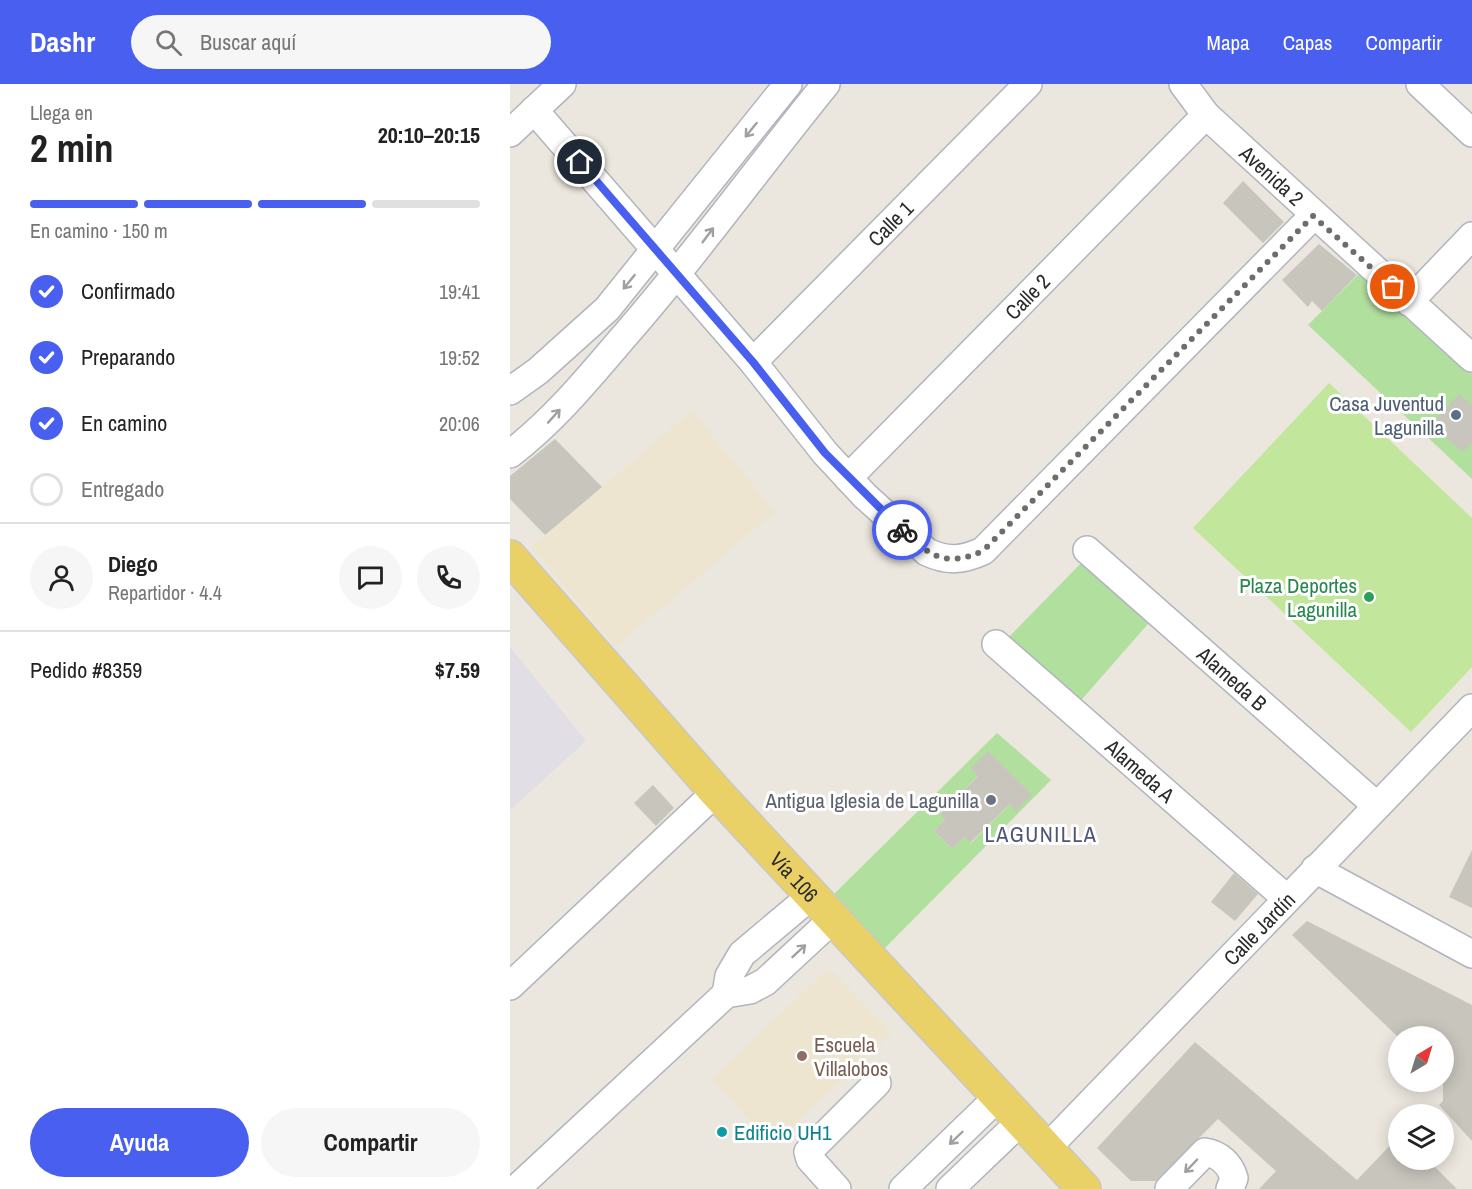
<!DOCTYPE html>
<html lang="es">
<head>
<meta charset="utf-8">
<style>
	body { margin:0; font-family:"Archivo Narrow",sans-serif; background:#f6f6f6; color:#222; height:100vh; display:flex; flex-direction:column; font-size:22px; white-space:nowrap }
	* { box-sizing:border-box; margin:0 }
	p { font-size:20px; color:#767676 }
	.icon { flex:none; width:33px; height:33px; fill:none; stroke:currentColor; stroke-width:2; stroke-linecap:round; stroke-linejoin:round }
	.map { position:relative; flex:1; overflow:hidden }
	.panel { display:flex; flex-direction:column; background:#fff; width:510px }
	.panel>* { flex:none }
	.needle { width:39px; rotate:38deg }
	.fabs { position:absolute; left:878px; top:942px; display:grid; gap:12px }
	.fabs a { display:grid; place-items:center; width:66px; height:66px; border-radius:50%; background:#fff; box-shadow:0 3px 15px #0003; font-size:30px }
	.pin { position:absolute; display:grid; place-items:center; width:51px; height:51px; color:#fff; margin:-26px; border:3px solid #fff; border-radius:50%; box-shadow:0 2px 6px #0007 }
	.courier { position:absolute; display:grid; place-items:center; width:60px; height:60px; margin:-30px; border:4px solid #485fef; border-radius:50%; background:#fff; color:#222; box-shadow:0 2px 8px #0007 }
	.overview em { font-style:normal; font-weight:700 }
	.overview div { display:flex; flex-direction:column-reverse }
	.overview { display:flex; align-items:center; justify-content:space-between; height:102px; padding:0 30px }
	h1 { font-size:39px; font-weight:700; line-height:45px }
	.bar { display:grid; grid-template-columns:repeat(4,1fr); gap:9px 6px; align-content:center; height:72px; padding:0 30px }
	.bar i { height:8px; border-radius:4px; background:#e0e0e0 }
	.bar .current { background:#485fef }
	.bar p { grid-column:span 4 }
	.line { display:flex; align-items:center; gap:15px; padding:0 30px; border-top:2px solid #e0e0e0 }
	.line div { flex:1 }
	.round { display:grid; place-items:center; flex:none; width:63px; height:63px; border-radius:32px; background:#f6f6f6 }
	ol { padding:0 30px; list-style:none }
	li { display:flex; align-items:center; gap:18px; height:66px }
	li p { margin-inline-start:auto }
	li .icon { padding:6px; border-radius:50%; background:#485fef; color:#fff; stroke-width:4 }
	li:last-child { color:#767676 }
	li i { width:33px; height:33px; border:3px solid #e0e0e0; border-radius:50% }
	.cta { display:flex; gap:12px; margin-top:auto; padding:12px 30px }
	.cta a { flex:1; height:69px; border-radius:36px; background:#485fef; color:#fff; font-size:24px; font-weight:700; line-height:69px; text-align:center }
	.cta a+a { background:#f6f6f6; color:#222 }
	header { display:flex; align-items:center; gap:36px; box-sizing:border-box; height:84px; padding:0 30px; background:#485fef; color:#fff }
	header strong { font-size:28px }
	nav { display:flex; gap:33px; margin-inline-start:auto; font-size:21px }
	.search { width:420px; height:54px; background:#f6f6f6; display:flex; align-items:center; gap:15px; box-sizing:border-box; padding:0 21px; border-radius:33px; color:#767676; font-size:22px }
	main { display:flex; flex:1; min-height:0 }
	.map>svg:first-child { display:block }
	.industrial { fill:#e1dee5 }
	.education { fill:#ede5cf }
	.green { fill:#b1df9e; fill-rule:evenodd }
	.pitch { fill:#c2e69b }
	.building { fill:#c8c5bd }
	.lines { fill:none; stroke-linecap:round; stroke-linejoin:round }
	.minor-casing { stroke:#b2b4be; stroke-width:30 }
	.major-casing { stroke:#c8c8c8; stroke-width:36 }
	.minor { stroke:#fff; stroke-width:27 }
	.major { stroke:#e9d167; stroke-width:33 }
	.oneway { stroke:#a0a0a0 }
	.done { stroke:#6f6d6a; stroke-width:6; stroke-dasharray:0 10.8 }
	.route { stroke:#485fef; stroke-width:8 }
	.service-dot { fill:#5c6f8a; stroke:#fff; stroke-width:2 }
	.leisure-dot { fill:#2e9e5b; stroke:#fff; stroke-width:2 }
	.worship-dot { fill:#6b7280; stroke:#fff; stroke-width:2 }
	.education-dot { fill:#8d6e63; stroke:#fff; stroke-width:2 }
	.culture-dot { fill:#0f9aa8; stroke:#fff; stroke-width:2 }
	.labels { text-anchor:middle; dominant-baseline:central; stroke-width:6; stroke-linejoin:round; paint-order:stroke }
	.street-label { font-size:21px; fill:#2b2b2b; stroke:#fff }
	.service-label { font-size:21px; fill:#4e5e75; stroke:#fff; text-anchor:end }
	.leisure-label { font-size:21px; fill:#27864d; stroke:#fff; text-anchor:end }
	.worship-label { font-size:21px; fill:#5b616d; stroke:#fff; text-anchor:end }
	.education-label { font-size:21px; fill:#785e54; stroke:#fff; text-anchor:start }
	.culture-label { font-size:21px; fill:#0d838f; stroke:#fff; text-anchor:start }
	.neighbourhood-label { font-size:22px; letter-spacing:1.5px; fill:#4e547a; stroke:#fff }
</style>
</head>
<body>
<header>
<strong>Dashr</strong>
<div class="search"><svg class="icon" aria-label="search" viewBox="0 0 24 24"><circle cx="10" cy="10" r="6"/><path d="M15 15l6 6"/></svg>Buscar aquí</div>
<nav><a>Mapa</a><a>Capas</a><a>Compartir</a></nav>
</header>
<main>
<section class="panel">
<div class="overview"><div><h1>2 min</h1><p>Llega en</p></div><em>20:10–20:15</em></div>
<div class="bar"><i class="current"></i><i class="current"></i><i class="current"></i><i></i><p>En camino · 150 m</p></div>
<ol>
<li><svg class="icon" aria-label="check" viewBox="0 0 24 24"><path d="M5 12l5 5 9-10"/></svg>Confirmado<p>19:41</p></li>
<li><svg class="icon" aria-label="check" viewBox="0 0 24 24"><path d="M5 12l5 5 9-10"/></svg>Preparando<p>19:52</p></li>
<li><svg class="icon" aria-label="check" viewBox="0 0 24 24"><path d="M5 12l5 5 9-10"/></svg>En camino<p>20:06</p></li>
<li><i></i>Entregado</li>
</ol>
<div class="line" style="height:108px"><a class="round"><svg class="icon" aria-label="person" viewBox="0 0 24 24"><circle cx="12" cy="8" r="4"/><path d="M4 21q1-7 8-7t8 7"/></svg></a><div><b>Diego</b><p>Repartidor · 4.4</p></div><a class="round"><svg class="icon" aria-label="chat" viewBox="0 0 24 24"><path d="M4 5h16v11H9l-5 4z"/></svg></a><a class="round"><svg class="icon" aria-label="phone" viewBox="0 0 24 24"><path d="M5 4h4l2 5-3 2q2 4 5 5l2-3 5 2v4C11 20 4 13 5 4z"/></svg></a></div>
<div class="line" style="height:78px"><div>Pedido #8359</div><b>$7.59</b></div>
<div class="cta"><a>Ayuda</a><a>Compartir</a></div>
</section>
<div class="map">
<svg width="962" height="1105" viewBox="0 0 962 1105">
	<rect width="100%" height="100%" fill="#ece7de"/>
	<path class="industrial" d="M 0,563 L 76,657 L 0,726 Z"/>
	<g class="education">
		<path d="M 182,327 L 265,428 L 106,563 L 21,463 Z"/>
		<path d="M 319,884 L 382,949 L 262,1061 L 202,995 Z"/>
	</g>
	<g class="green">
		<path d="M 851,188 L 962,290 L 962,395 L 798,241 Z"/>
		<path d="M 577,473 L 644,533 L 567,621 L 496,556 Z"/>
		<path d="M 487,649 L 541,696 L 373,866 L 321,813 ZM 468,692 L 521,711 L 500,720 L 461,759 L 455,753 L 442,765 L 424,747 L 435,735 L 430,729 Z"/>
	</g>
	<path class="pitch" d="M 819,299 L 962,434 L 962,583 L 901,648 L 683,444 Z"/>
	<g class="building">
		<path d="M 733,97 L 774,138 L 753,159 L 713,119 Z"/>
		<path d="M 809,160 L 847,191 L 812,227 L 802,217 L 798,223 L 772,196 Z"/>
		<path d="M 949,310 L 962,321 L 962,358 L 953,368 L 921,341 Z"/>
		<path d="M 45,355 L 92,403 L 35,451 L 0,415 L 0,392 Z"/>
		<path d="M 478,667 L 522,711 L 506,727 L 500,720 L 460,759 L 455,753 L 442,765 L 424,747 L 435,735 L 430,730 L 468,692 L 461,684 Z"/>
		<path d="M 143,701 L 164,724 L 146,742 L 124,719 Z"/>
		<path d="M 962,766 L 962,824 L 939,813 Z"/>
		<path d="M 724,789 L 748,810 L 725,837 L 701,818 Z"/>
		<path d="M 797,837 L 962,921 L 962,1057 L 929,1021 L 933,1017 L 933,952 L 887,952 L 782,851 Z"/>
		<path d="M 685,958 L 847,1096 L 888,1053 L 888,1076 L 918,1076 L 947,1105 L 749,1105 L 766,1087 L 708,1035 L 646,1097 L 621,1097 L 587,1064 Z"/>
	</g>
	<g class="lines">
		<g class="minor-casing">
			<g id="minor">
				<path id="s1" d="M 673,0 L 696,31 L 962,274"/>
				<path d="M 910,0 L 962,49"/>
				<path d="M 24,26 L 243,278 L 315,369 L 355,412 L 417,468 C 438,478 453,476 473,467 L 803,132"/>
				<path d="M 0,49 L 52,0"/>
				<path d="M 899,218 L 962,152"/>
				<path id="s2" d="M 243,278 L 518,0"/>
				<path d="M 0,307 L 28,287 L 97,225 L 278,0"/>
				<path d="M 0,370 C 43,337 76,297 111,256 C 183,174 247,85 316,0"/>
				<path id="s3" d="M 338,394 L 696,31"/>
				<path id="s4" d="M 577,466 L 867,722"/>
				<path id="s5" d="M 486,560 L 776,814"/>
				<path d="M 805,785 L 962,870"/>
				<path d="M 0,902 L 206,708"/>
				<path d="M 216,910 L 219,892 L 232,870 L 301,812"/>
				<path id="s6" d="M 535,1066 L 962,624"/>
				<path d="M 6,1105 L 216,910 L 240,906 L 255,898 L 323,835"/>
				<path d="M 327,1105 L 300,1075 L 298,1068 L 367,999"/>
				<path d="M 393,1105 L 488,1013"/>
				<path d="M 440,1105 L 511,1037"/>
				<path d="M 659,1105 L 695,1068 C 709,1070 720,1080 724,1094 L 720,1105"/>
			</g>
		</g>
		<g class="major-casing">
			<g id="major">
				<path id="s7" d="M 0,473 L 206,708 L 574,1105"/>
			</g>
		</g>
		<use href="#minor" class="minor"/>
		<use href="#major" class="major"/>
	</g>
	<defs><path id="oneway-shaft" d="M-6 0H5M1.5-3L5.5 0L1.5 3" fill="none" stroke-width="1.6" stroke-linecap="round" stroke-linejoin="round" transform="scale(1.5)"/></defs>
	<g class="oneway">
		<use href="#oneway-shaft" transform="translate(241 46) rotate(129)"/>
		<use href="#oneway-shaft" transform="translate(198 151) rotate(-53)"/>
		<use href="#oneway-shaft" transform="translate(119 198) rotate(129)"/>
		<use href="#oneway-shaft" transform="translate(44 332) rotate(-48)"/>
		<use href="#oneway-shaft" transform="translate(289 867) rotate(-43)"/>
		<use href="#oneway-shaft" transform="translate(446 1054) rotate(136)"/>
		<use href="#oneway-shaft" transform="translate(681 1082) rotate(134)"/>
	</g>
	<g class="lines">
		<path class="done" d="M 392,446 C 421,472 434,484 473,467 L 803,132 L 883,203"/>
		<path class="route" d="M 70,78 L 243,278 L 315,369 L 392,446"/>
	</g>
	<circle class="service-dot" cx="946" cy="331" r="6"/>
	<circle class="leisure-dot" cx="859" cy="513" r="6"/>
	<circle class="worship-dot" cx="481" cy="716" r="6"/>
	<circle class="education-dot" cx="292" cy="972" r="6"/>
	<circle class="culture-dot" cx="212" cy="1048" r="6"/>
	<g class="labels">
		<g class="street-label">
			<text stroke="none"><textPath href="#s1" startOffset="128">Avenida 2</textPath></text>
			<text stroke="none"><textPath href="#s2" startOffset="195">Calle 1</textPath></text>
			<text stroke="none"><textPath href="#s3" startOffset="255">Calle 2</textPath></text>
			<text stroke="none"><textPath href="#s4" startOffset="194">Alameda B</textPath></text>
			<text stroke="none"><textPath href="#s5" startOffset="192">Alameda A</textPath></text>
			<text stroke="none"><textPath href="#s7" startOffset="428">Vía 106</textPath></text>
			<text stroke="none"><textPath href="#s6" startOffset="308">Calle Jardín</textPath></text>
		</g>
		<g class="service-label">
			<text x="934" y="319">Casa Juventud<tspan x="934" dy="24">Lagunilla</tspan></text>
		</g>
		<g class="leisure-label">
			<text x="847" y="501">Plaza Deportes<tspan x="847" dy="24">Lagunilla</tspan></text>
		</g>
		<g class="worship-label">
			<text x="469" y="716">Antigua Iglesia de Lagunilla</text>
		</g>
		<g class="education-label">
			<text x="304" y="960">Escuela<tspan x="304" dy="24">Villalobos</tspan></text>
		</g>
		<g class="culture-label">
			<text x="224" y="1048">Edificio UH1</text>
		</g>
		<g class="neighbourhood-label">
			<text x="531" y="750">LAGUNILLA</text>
		</g>
	</g>
</svg>
<div class="fabs">
<a><svg class="needle" viewBox="-14 -14 28 28"><path d="M0-13l5 13h-10z" fill="#e53935"/><path d="M0 13l5-13h-10z" fill="#767676"/></svg></a>
<a><svg class="icon" aria-label="layers" viewBox="0 0 24 24"><path d="M12 4l9 5-9 5-9-5zM3 14l9 5 9-5"/></svg></a>
</div>
<div class="pin" style="left:883px;top:203px;background:#ea580c"><svg class="icon" aria-label="bag" viewBox="0 0 24 24"><path d="M5 8h14l-1 12H6zM9 8a3 3 0 0 1 6 0"/></svg></div>
<div class="pin" style="left:70px;top:78px;background:#1f2937"><svg class="icon" aria-label="home" viewBox="0 0 24 24"><path d="M3 11l9-7 9 7M6 9v11h12V9"/></svg></div>
<div class="courier" style="left:392px;top:446px"><svg class="icon" aria-label="bike" viewBox="0 0 24 24"><circle cx="6" cy="16" r="4"/><circle cx="18" cy="16" r="4"/><path d="M6 16l4-8h5l3 8M10 8l3 8H6M13 5h3"/></svg></div>
</div>
</main>
</body>
</html>
